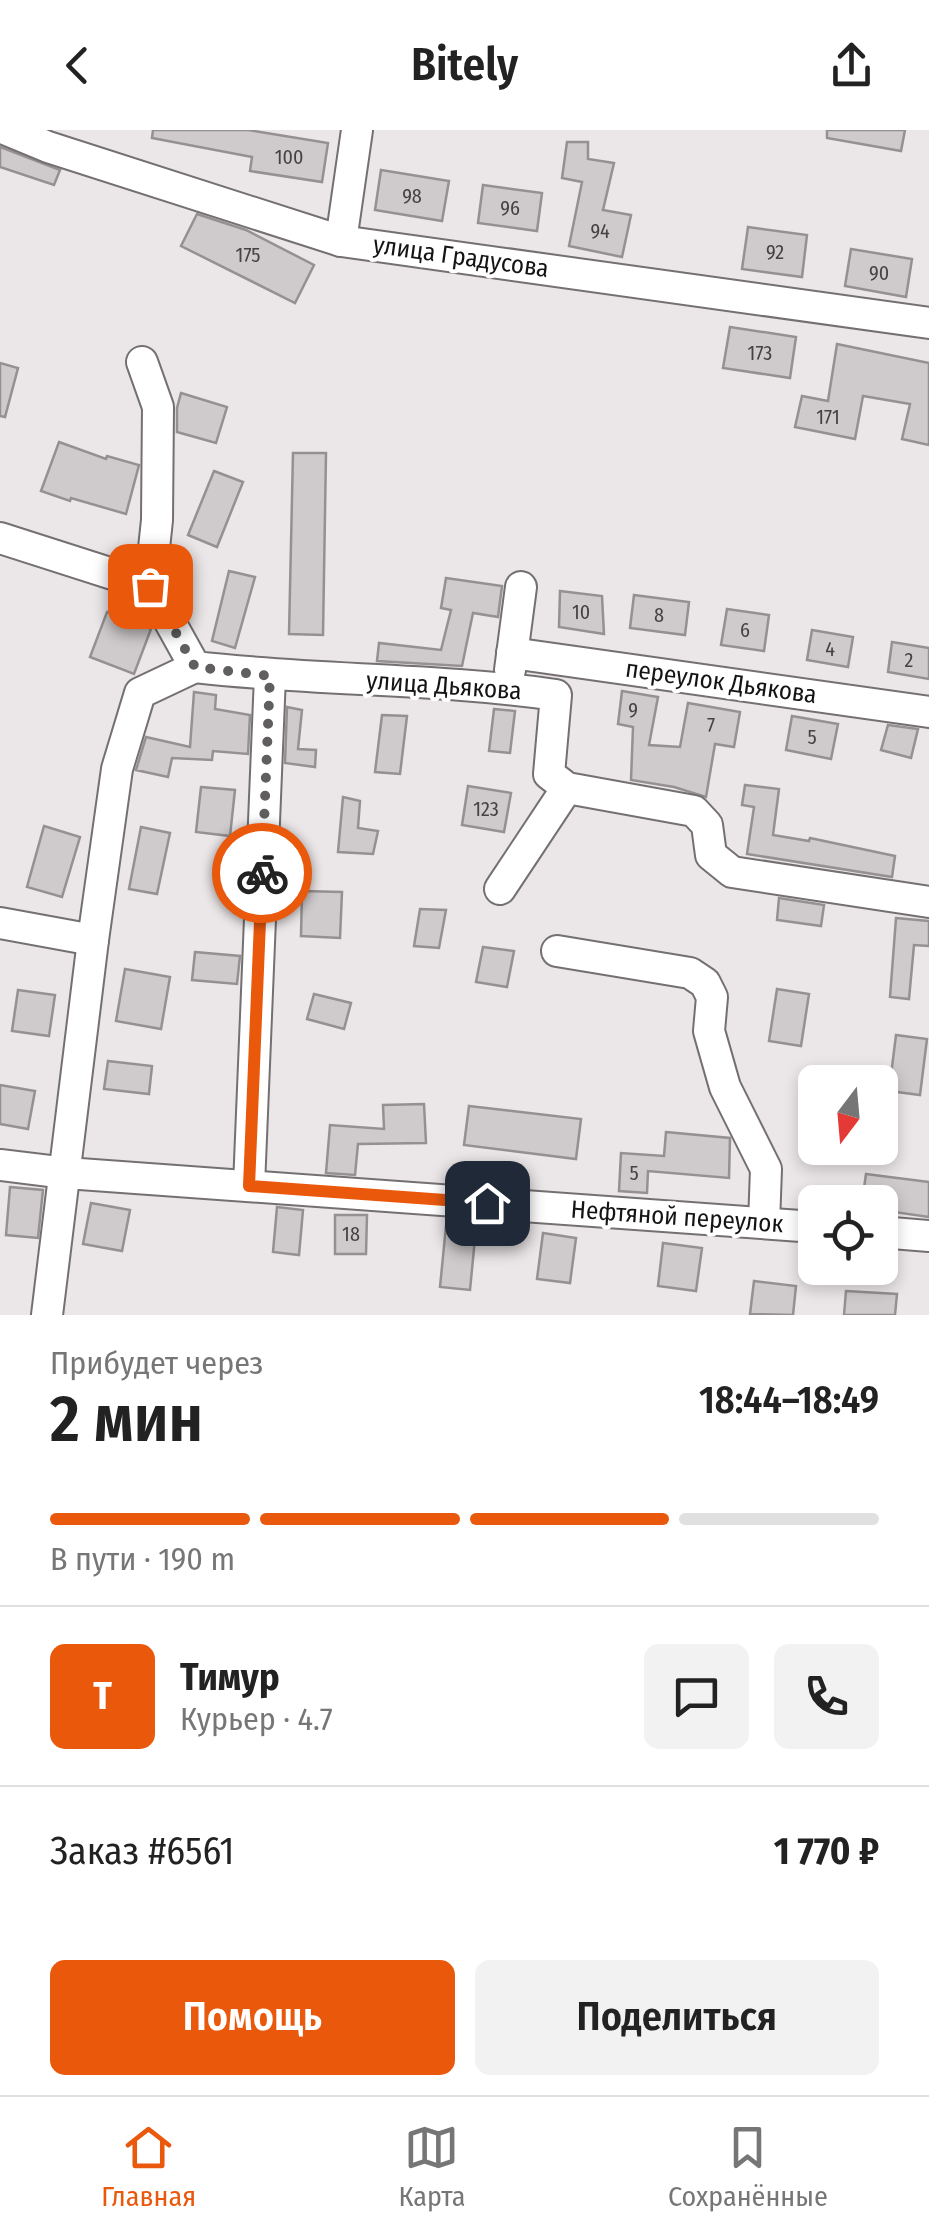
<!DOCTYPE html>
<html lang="ru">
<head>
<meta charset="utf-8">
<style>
	body { margin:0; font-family:"Fira Sans Condensed",sans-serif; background:#f2f2f2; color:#222; height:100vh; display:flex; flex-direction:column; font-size:38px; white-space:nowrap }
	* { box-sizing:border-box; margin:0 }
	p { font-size:32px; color:#767676 }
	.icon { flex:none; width:55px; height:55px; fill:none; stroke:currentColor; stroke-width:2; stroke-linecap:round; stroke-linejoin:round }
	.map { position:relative; height:1185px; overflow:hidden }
	.sheet { display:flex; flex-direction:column; background:#fff; flex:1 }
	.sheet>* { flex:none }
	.needle { width:65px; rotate:196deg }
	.tools { position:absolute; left:798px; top:935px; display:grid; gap:20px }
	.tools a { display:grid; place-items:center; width:100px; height:100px; border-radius:15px; background:#fff; box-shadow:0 5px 15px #0003; font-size:50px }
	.pin { position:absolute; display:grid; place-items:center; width:85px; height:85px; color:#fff; margin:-42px; border-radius:20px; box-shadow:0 5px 15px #0006 }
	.courier { position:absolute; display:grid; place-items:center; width:100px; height:100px; margin:-50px; border:8px solid #ea580c; border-radius:50%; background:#fff; color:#222; box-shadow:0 2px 12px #0007 }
	.summary em { font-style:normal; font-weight:600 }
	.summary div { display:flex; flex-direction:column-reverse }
	.summary { display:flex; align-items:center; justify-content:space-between; height:170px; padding:0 50px }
	h1 { font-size:65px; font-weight:600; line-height:75px }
	.bar { display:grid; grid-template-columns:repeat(4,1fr); gap:15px 10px; align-content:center; height:120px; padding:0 50px }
	.bar i { height:12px; border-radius:8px; background:#e0e0e0 }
	.bar .active { background:#ea580c }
	.bar p { grid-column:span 4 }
	.line { display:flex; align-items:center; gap:25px; padding:0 50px; border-top:2px solid #e0e0e0 }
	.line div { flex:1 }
	.round { display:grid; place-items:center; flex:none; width:105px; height:105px; border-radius:15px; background:#f2f2f2 }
	.action { display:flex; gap:20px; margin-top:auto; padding:20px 50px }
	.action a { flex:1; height:115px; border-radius:15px; background:#ea580c; color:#fff; font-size:40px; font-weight:600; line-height:115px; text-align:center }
	.action a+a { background:#f2f2f2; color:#222 }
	header { display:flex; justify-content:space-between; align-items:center; height:130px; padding:0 50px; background:#fff; font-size:45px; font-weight:600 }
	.tab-bar { display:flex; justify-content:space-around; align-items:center; height:140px; border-top:2px solid #e0e0e0; background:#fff; font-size:28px; color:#767676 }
	.tab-bar a { display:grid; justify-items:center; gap:5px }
	.tab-bar .active { color:#ea580c }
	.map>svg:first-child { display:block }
	.building { fill:#cfcacb; stroke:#959192; stroke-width:2.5 }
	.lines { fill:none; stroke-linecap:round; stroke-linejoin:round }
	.minor-casing { stroke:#747071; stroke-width:34 }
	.minor { stroke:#fff; stroke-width:30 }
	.done { stroke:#605e5e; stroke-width:10; stroke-dasharray:0 18 }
	.route { stroke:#ea580c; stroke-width:12 }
	.labels { text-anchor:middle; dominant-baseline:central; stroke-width:8; stroke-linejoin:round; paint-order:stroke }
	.number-label { font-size:20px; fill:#444242 }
	.street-label { font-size:25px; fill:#151414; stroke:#fff }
</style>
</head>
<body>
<header><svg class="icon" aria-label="back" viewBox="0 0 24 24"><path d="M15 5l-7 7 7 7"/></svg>Bitely<svg class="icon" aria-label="share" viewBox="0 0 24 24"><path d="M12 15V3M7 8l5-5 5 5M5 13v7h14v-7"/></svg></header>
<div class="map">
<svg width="929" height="1185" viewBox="0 0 929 1185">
	<rect width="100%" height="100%" fill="#ebe6e7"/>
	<g class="building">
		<path d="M 153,0 L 248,0 L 328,13 L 322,52 L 250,41 L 252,27 L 152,8 Z"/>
		<path d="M 827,0 L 905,0 L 901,21 L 827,8 Z"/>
		<path d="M 567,12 L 588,12 L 588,29 L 614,33 L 603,80 L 631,85 L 622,127 L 569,116 L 582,52 L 562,48 Z"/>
		<path d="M 0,17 L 60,40 L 54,55 L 0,37 Z"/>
		<path d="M 381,40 L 449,51 L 442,91 L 375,80 Z"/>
		<path d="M 483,55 L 542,63 L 537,101 L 478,93 Z"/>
		<path d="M 197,84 L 246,100 L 314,135 L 295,173 L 181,116 Z"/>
		<path d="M 748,97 L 807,105 L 802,147 L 742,139 Z"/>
		<path d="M 851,119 L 912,129 L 906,167 L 845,156 Z"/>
		<path d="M 730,197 L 796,207 L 790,248 L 723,238 Z"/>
		<path d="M 837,214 L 929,233 L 929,315 L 902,309 L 910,274 L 863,266 L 855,309 L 795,297 L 802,266 L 828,271 Z"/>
		<path d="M 0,233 L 18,238 L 5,287 L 0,286 Z"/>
		<path d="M 181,263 L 227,277 L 216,313 L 177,302 L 177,278 Z"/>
		<path d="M 59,312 L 106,329 L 107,326 L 139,335 L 126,384 L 71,368 L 70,371 L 41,361 Z"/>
		<path d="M 293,323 L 326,323 L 323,505 L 289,504 Z"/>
		<path d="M 214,341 L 243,352 L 217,417 L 188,405 Z"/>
		<path d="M 229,441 L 255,447 L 235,518 L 212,511 Z"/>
		<path d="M 446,448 L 502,456 L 498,487 L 473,483 L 462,536 L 377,531 L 379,513 L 441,520 L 451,480 L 441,478 Z"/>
		<path d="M 560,461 L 602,466 L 604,504 L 559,497 Z"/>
		<path d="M 634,465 L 689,472 L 685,505 L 630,498 Z"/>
		<path d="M 727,479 L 769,485 L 764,521 L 721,515 Z"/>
		<path d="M 107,482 L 151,499 L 134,544 L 90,527 Z"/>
		<path d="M 812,500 L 853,507 L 848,537 L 807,530 Z"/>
		<path d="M 892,512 L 929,518 L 929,549 L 888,542 Z"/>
		<path d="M 622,561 L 658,567 L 649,615 L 680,617 L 688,573 L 740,582 L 734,617 L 715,614 L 706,667 L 674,657 L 631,650 L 633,597 L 618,594 Z"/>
		<path d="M 194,562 L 216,565 L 215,579 L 250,585 L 248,624 L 213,621 L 212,630 L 172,628 L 168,647 L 136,640 L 146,607 L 190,617 Z"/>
		<path d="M 287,577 L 302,580 L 298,619 L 316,620 L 315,637 L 285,633 Z"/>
		<path d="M 494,579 L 515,581 L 510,623 L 489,621 Z"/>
		<path d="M 382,585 L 407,586 L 400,644 L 375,642 Z"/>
		<path d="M 792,586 L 838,594 L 831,629 L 786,620 Z"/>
		<path d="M 888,595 L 918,599 L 911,628 L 881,620 Z"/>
		<path d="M 745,655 L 779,659 L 773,705 L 809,711 L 810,708 L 895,726 L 892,747 L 747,724 L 754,677 L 742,675 Z"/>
		<path d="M 468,656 L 511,663 L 504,702 L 462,695 Z"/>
		<path d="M 201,657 L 235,660 L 230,706 L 196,702 Z"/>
		<path d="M 343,667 L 360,671 L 358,698 L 378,701 L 373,724 L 338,722 Z"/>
		<path d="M 44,696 L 80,707 L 62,767 L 27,757 Z"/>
		<path d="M 141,697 L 170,703 L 157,764 L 129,759 Z"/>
		<path d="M 302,761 L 342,762 L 340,808 L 301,806 Z"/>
		<path d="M 779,768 L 824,775 L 821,796 L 777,790 Z"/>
		<path d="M 420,779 L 446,780 L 439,818 L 414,816 Z"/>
		<path d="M 896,788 L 929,791 L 929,816 L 914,815 L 909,869 L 890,867 Z"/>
		<path d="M 483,817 L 514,821 L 507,857 L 476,852 Z"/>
		<path d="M 195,822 L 240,826 L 237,854 L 192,850 Z"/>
		<path d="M 125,839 L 170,847 L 161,899 L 116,891 Z"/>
		<path d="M 777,859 L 809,864 L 801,916 L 769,911 Z"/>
		<path d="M 18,860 L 55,865 L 49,906 L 12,901 Z"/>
		<path d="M 314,864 L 351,873 L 344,899 L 307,889 Z"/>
		<path d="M 896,905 L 927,909 L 920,965 L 889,961 Z"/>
		<path d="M 108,931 L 152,936 L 149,964 L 104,959 Z"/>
		<path d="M 0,955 L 35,961 L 28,999 L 0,994 Z"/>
		<path d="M 424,974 L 426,1013 L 358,1014 L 355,1045 L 326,1043 L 330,995 L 384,999 L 383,975 Z"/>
		<path d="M 469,976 L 581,989 L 576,1029 L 464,1015 Z"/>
		<path d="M 666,1002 L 730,1008 L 729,1048 L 648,1041 L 647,1063 L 619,1061 L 621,1023 L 664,1026 Z"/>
		<path d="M 866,1044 L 929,1052 L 929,1087 L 880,1080 L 880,1072 L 862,1072 Z"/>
		<path d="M 10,1057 L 43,1060 L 38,1108 L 6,1105 Z"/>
		<path d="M 91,1073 L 130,1080 L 122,1121 L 83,1114 Z"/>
		<path d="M 277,1077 L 303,1080 L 299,1125 L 273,1122 Z"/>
		<path d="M 335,1085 L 367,1085 L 366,1124 L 335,1124 Z"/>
		<path d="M 446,1096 L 476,1098 L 470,1160 L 440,1157 Z"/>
		<path d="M 543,1103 L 576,1108 L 570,1153 L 537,1149 Z"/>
		<path d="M 663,1113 L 702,1118 L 696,1161 L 658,1156 Z"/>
		<path d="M 754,1151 L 796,1156 L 793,1185 L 750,1184 Z"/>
		<path d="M 846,1161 L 897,1164 L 895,1185 L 844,1185 Z"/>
	</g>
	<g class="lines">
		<g class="minor-casing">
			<g id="minor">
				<path d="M 7,0 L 48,17 L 341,111 L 929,193"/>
				<path d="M 341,111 L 357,0"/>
				<path d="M 142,232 L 158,277 L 157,390 L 150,456"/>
				<path d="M 0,408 L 150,456 L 195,537 C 315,551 437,548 556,565 L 549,644 L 567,658 L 694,681 L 707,695 L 711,725 L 732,742 L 929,772"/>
				<path d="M 512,523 L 929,582"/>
				<path d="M 510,540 L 521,457"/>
				<path d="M 500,759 L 567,658"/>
				<path d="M 0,793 L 93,810"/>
				<path d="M 557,821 L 690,843 L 705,853 L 712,867 L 709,901 L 725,957 L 766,1039 L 764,1093"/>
				<path d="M 0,1035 L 66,1043 L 815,1097"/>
				<path d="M 249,1056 L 270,546"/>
				<path d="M 880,1102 L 929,1106"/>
				<path d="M 47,1185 L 93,810 L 117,639 L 140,563 L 195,537"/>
			</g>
		</g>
		<use href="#minor" class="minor"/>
	</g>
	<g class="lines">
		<path class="done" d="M 150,456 L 195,537 L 270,546 L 262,743"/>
		<path class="route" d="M 262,743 L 249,1056 L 487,1073"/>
	</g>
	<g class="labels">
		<g class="number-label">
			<text x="289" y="27">100</text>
			<text x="412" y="66">98</text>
			<text x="510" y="78">96</text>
			<text x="600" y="101">94</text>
			<text x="775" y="122">92</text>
			<text x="248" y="125">175</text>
			<text x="879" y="143">90</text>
			<text x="760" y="223">173</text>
			<text x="828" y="287">171</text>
			<text x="581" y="482">10</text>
			<text x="659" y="485">8</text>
			<text x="745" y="500">6</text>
			<text x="830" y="519">4</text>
			<text x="909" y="530">2</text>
			<text x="633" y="580">9</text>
			<text x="711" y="595">7</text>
			<text x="812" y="607">5</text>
			<text x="486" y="679">123</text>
			<text x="634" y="1043">5</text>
			<text x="351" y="1104">18</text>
		</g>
		<g class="street-label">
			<text transform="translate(461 127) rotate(8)">улица Градусова</text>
			<text transform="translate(721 552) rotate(8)">переулок Дьякова</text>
			<text transform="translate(444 556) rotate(4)">улица Дьякова</text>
			<text transform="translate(677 1087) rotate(4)">Нефтяной переулок</text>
		</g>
	</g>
</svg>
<div class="tools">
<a><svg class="needle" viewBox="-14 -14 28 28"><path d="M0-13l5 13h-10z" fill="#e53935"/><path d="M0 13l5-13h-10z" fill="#767676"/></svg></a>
<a><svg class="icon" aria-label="locate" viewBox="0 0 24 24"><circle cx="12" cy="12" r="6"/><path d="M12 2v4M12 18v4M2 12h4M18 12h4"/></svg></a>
</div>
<div class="pin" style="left:150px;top:456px;background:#ea580c"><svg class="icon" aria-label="bag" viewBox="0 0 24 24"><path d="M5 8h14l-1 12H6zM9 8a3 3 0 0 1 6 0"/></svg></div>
<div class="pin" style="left:487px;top:1073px;background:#1f2937"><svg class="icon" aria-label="home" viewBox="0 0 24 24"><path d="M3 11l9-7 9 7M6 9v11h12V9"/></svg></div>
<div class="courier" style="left:262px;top:743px"><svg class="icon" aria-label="bike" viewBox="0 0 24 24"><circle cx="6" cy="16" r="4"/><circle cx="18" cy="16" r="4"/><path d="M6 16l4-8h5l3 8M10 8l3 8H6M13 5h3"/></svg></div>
</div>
<section class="sheet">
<div class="summary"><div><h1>2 мин</h1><p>Прибудет через</p></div><em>18:44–18:49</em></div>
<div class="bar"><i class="active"></i><i class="active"></i><i class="active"></i><i></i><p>В пути · 190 m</p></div>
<div class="line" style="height:180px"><b class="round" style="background:#ea580c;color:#fff">Т</b><div><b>Тимур</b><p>Курьер · 4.7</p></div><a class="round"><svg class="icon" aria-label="chat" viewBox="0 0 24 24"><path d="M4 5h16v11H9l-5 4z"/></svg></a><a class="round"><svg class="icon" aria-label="phone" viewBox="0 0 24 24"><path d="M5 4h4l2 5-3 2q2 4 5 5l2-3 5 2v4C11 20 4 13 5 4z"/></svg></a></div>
<div class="line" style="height:130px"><div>Заказ #6561</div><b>1 770 ₽</b></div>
<div class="action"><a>Помощь</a><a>Поделиться</a></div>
</section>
<nav class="tab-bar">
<a class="active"><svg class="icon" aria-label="home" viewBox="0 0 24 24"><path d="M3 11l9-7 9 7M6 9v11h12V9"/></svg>Главная</a>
<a><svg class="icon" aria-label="map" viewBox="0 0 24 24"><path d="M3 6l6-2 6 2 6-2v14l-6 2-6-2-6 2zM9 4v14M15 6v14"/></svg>Карта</a>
<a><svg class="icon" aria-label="saved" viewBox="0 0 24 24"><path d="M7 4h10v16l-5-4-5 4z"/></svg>Сохранённые</a>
</nav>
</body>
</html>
